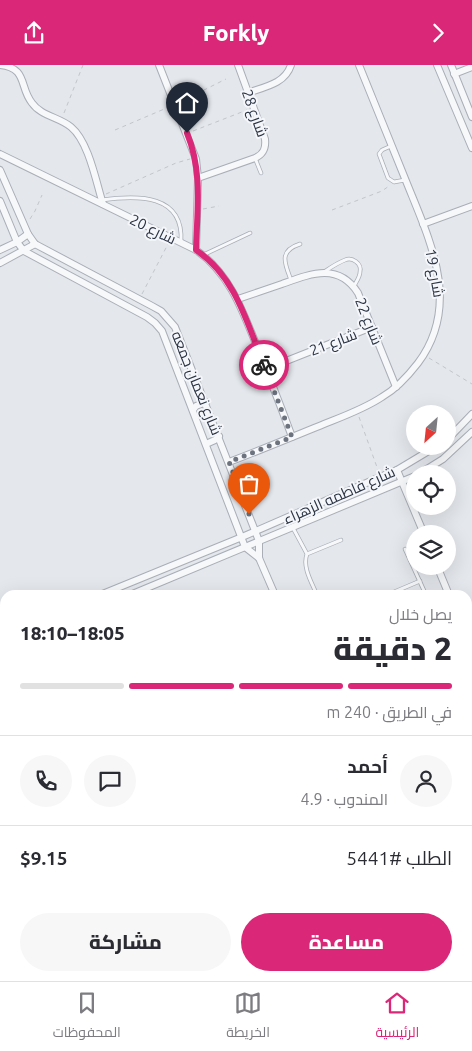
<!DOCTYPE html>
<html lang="ar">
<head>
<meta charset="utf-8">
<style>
	body { margin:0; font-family:Ubuntu,Cairo,sans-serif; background:#f7f7f7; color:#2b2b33; direction:rtl; height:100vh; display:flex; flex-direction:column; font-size:19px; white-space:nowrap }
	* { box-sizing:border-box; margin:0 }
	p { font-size:16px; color:#7c7c81 }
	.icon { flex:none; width:28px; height:28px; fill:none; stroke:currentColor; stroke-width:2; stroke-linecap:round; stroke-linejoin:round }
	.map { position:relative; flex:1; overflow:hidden; direction:ltr }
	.side { position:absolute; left:0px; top:525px; width:472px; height:391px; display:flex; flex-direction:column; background:#fff; border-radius:15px 15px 0 0; box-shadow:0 5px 20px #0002; direction:rtl }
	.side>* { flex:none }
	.needle { width:32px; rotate:207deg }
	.fabs { position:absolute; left:406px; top:340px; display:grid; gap:10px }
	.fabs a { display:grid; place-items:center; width:50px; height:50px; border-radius:50%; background:#fff; box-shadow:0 5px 20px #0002; font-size:25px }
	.pin { position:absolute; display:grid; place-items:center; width:42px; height:42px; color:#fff; margin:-51px -21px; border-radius:50% 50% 50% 0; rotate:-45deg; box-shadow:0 0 5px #0007 }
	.pin .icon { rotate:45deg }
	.courier { position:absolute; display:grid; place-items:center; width:50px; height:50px; margin:-25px; border:4px solid #db2777; border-radius:50%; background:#fff; color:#222; box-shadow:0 1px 6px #0007 }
	.head em { font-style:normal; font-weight:800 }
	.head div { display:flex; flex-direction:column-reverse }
	.head { display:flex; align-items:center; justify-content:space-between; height:85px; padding:0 20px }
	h1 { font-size:32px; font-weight:800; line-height:38px }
	.bar { display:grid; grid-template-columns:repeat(4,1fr); gap:8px 5px; align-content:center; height:60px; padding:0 20px }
	.bar i { height:6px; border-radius:4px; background:#e1e1e2 }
	.bar .current { background:#db2777 }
	.bar p { grid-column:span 4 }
	.line { display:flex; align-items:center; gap:12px; padding:0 20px; border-top:1px solid #e1e1e2 }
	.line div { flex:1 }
	.round { display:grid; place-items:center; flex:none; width:52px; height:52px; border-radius:26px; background:#f7f7f7 }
	.action { display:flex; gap:10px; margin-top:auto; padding:10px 20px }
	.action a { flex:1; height:58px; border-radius:30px; background:#db2777; color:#fff; font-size:20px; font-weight:800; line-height:58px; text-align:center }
	.action a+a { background:#f7f7f7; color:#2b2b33 }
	header { display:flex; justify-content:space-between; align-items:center; height:65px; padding:0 20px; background:#db2777; color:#fff; font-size:22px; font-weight:800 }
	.menu { display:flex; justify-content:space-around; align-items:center; height:70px; border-top:1px solid #e1e1e2; background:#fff; font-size:14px; color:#7c7c81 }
	.menu a { display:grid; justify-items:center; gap:2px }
	.menu .current { color:#db2777 }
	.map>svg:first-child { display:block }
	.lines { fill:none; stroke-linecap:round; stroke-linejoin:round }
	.service-casing { stroke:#a9aeb7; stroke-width:4.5 }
	.minor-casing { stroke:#a9aeb7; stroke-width:8 }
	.path { stroke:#c2c5cb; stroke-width:1; stroke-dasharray:4 4; stroke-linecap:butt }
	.service { stroke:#f7f8fa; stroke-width:3 }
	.minor { stroke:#f7f8fa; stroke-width:6 }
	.done { stroke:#6c737f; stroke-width:5; stroke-dasharray:0 9 }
	.route { stroke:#db2777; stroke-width:6 }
	.labels { text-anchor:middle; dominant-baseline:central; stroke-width:4; stroke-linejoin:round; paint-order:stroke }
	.street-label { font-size:15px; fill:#2b3445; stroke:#f4f6f9 }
</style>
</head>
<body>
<header><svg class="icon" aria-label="forward" viewBox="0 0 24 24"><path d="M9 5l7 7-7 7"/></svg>Forkly<svg class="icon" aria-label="share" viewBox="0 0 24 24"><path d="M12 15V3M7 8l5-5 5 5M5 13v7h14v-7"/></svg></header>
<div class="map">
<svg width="472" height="916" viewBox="0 0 472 916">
	<rect width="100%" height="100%" fill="#e4e7ec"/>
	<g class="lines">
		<g class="service-casing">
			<g id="service">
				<path d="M 391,81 L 382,85 L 379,89 L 388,113 L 394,117 L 405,115"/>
				<path d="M 255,93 L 261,108"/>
				<path d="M 102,135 C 138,130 184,129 181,177"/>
				<path d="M 203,190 L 250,168"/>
				<path d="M 324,207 C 330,203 337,198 345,195 C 352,192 362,198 360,207 C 360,212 356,217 354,221"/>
				<path d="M 291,215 C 285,199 278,186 300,179"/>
				<path d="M 293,463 L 307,489 C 302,502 312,518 317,530"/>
				<path d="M 405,484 L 426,530"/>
				<path d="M 307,489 L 341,475"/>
				<path d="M 387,530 L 420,516"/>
				<path d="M 0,848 L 4,857"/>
				<path d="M 126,916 L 128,911"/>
			</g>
		</g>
		<g class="minor-casing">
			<g id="minor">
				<path d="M 0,0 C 28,3 19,22 32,38 C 41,51 59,52 71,62 C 89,77 96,117 103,139"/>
				<path d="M 159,0 L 196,94 L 198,113 L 196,185"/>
				<path d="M 437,0 L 472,83"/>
				<path d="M 451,0 L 472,52"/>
				<path d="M 454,9 L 472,2"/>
				<path d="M 247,28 C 264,22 285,19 291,0"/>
				<path d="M 0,89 L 196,185 C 232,210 244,250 260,289 C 271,317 282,344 292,372"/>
				<path d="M 0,105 L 28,169 L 35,179 L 152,241 L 161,246 L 175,262 L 259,476 L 259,493 L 275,530"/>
				<path d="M 198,113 L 255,93 C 264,89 266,83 265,74 L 238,0"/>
				<path d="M 0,136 L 17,177 L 24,186 L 147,252 L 155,258 L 162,266 L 245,482 L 259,493"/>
				<path d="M 423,159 L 472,141"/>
				<path d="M 0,185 L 17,177 L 28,169"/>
				<path d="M 0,198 L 35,179"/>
				<path d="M 238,234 C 253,229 267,224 282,219 C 310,209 338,197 358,228 L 396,322"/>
				<path d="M 266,304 L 372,262"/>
				<path d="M 193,345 L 196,341 L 206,337"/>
				<path d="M 448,374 L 472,349"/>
				<path d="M 206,379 L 215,375 L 219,371"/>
				<path d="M 229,397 C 261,385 292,372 324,359 C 344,351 364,344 382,332 C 396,324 408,311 418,298 C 462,239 430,176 406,116 C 390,77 375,39 359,0"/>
				<path d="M 397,405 L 424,469"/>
				<path d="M 419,409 L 443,394 L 472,367"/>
				<path d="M 437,501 L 449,530"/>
				<path d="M 100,530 L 242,472 L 380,412 L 397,405 L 437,381"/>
				<path d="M 130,530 L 415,411"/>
				<path d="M 0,571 L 5,569"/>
				<path d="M 468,574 L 472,585"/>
				<path d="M 0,585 L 5,583"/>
				<path d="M 0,632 L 5,644"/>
				<path d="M 0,671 L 5,669"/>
				<path d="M 0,736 L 5,734"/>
				<path d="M 468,801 L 472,803"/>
				<path d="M 0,823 L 5,821"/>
				<path d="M 468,872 L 472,861"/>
				<path d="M 468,894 L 472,896"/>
				<path d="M 270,911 L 281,916"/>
				<path d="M 107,916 L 110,911"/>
				<path d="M 204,916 L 206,911"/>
				<path d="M 260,916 L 263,911"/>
				<path d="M 353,916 L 355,911"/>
				<path d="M 449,916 L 451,911"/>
			</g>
		</g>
		<g class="path">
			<path d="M 182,36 L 226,14"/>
			<path d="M 64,48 L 83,0"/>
			<path d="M 115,65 L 169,42"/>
			<path d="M 193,66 L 247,45"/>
			<path d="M 106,129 L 176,98 L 190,94"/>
			<path d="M 203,144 L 219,141"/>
			<path d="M 332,145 L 382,126 L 389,121"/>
			<path d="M 30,154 L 35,146 L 42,130"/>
			<path d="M 142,229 L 168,179"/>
			<path d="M 429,293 L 472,319"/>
			<path d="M 359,352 L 378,405"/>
			<path d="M 0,787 L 3,786"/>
		</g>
		<use href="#service" class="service"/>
		<use href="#minor" class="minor"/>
	</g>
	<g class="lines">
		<path class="done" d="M 249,449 L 229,397 L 292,372 L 264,300"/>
		<path class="route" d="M 187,68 C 203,107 197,145 196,185 C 236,212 247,258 264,300"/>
	</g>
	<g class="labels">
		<g class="street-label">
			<text transform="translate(255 48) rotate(70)">شارع 28</text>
			<text transform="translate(153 164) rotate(26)">شارع 20</text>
			<text transform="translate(435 208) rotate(80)">شارع 19</text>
			<text transform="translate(369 256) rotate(68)">شارع 22</text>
			<text transform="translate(333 277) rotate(-21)">شارع 21</text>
			<text transform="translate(197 318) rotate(68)">شارع نعمان جمعه</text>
			<text transform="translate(339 430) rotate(-24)">شارع فاطمه الزهراء</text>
		</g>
	</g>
</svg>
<div class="fabs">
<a><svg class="needle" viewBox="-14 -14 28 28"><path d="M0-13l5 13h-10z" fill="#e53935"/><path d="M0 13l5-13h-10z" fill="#7c7c81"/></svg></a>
<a><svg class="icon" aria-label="locate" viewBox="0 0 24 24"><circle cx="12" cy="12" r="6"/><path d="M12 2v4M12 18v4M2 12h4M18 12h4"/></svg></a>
<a><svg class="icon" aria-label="layers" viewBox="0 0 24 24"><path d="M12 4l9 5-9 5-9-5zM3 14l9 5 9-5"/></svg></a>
</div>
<div class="pin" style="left:249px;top:449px;background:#ea580c"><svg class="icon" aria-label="bag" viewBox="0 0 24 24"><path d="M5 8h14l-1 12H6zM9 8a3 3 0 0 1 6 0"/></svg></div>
<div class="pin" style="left:187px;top:68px;background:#1f2937"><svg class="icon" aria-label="home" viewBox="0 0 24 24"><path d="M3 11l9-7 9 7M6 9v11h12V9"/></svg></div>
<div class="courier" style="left:264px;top:300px"><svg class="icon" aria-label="bike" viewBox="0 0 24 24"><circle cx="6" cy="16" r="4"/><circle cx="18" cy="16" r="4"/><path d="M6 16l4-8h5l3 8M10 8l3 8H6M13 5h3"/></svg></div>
<section class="side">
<div class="head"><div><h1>2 دقيقة</h1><p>يصل خلال</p></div><em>18:05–18:10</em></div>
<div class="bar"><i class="current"></i><i class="current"></i><i class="current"></i><i></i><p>في الطريق · 240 m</p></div>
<div class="line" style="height:90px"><a class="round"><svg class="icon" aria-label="person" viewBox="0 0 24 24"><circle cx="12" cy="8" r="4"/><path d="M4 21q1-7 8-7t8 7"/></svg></a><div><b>أحمد</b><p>المندوب · 4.9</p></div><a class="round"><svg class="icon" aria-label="chat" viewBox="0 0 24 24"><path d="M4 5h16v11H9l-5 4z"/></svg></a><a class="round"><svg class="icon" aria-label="phone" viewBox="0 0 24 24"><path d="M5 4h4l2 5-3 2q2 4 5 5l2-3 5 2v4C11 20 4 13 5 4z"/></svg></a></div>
<div class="line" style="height:65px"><div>الطلب #5441</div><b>$9.15</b></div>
<div class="action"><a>مساعدة</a><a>مشاركة</a></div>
</section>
</div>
<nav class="menu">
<a class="current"><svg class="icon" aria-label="home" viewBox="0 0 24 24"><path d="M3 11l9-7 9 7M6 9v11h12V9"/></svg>الرئيسية</a>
<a><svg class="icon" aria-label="map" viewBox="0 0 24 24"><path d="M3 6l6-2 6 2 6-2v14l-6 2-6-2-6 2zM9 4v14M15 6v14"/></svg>الخريطة</a>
<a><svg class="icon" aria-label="saved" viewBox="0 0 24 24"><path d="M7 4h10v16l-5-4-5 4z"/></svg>المحفوظات</a>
</nav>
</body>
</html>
